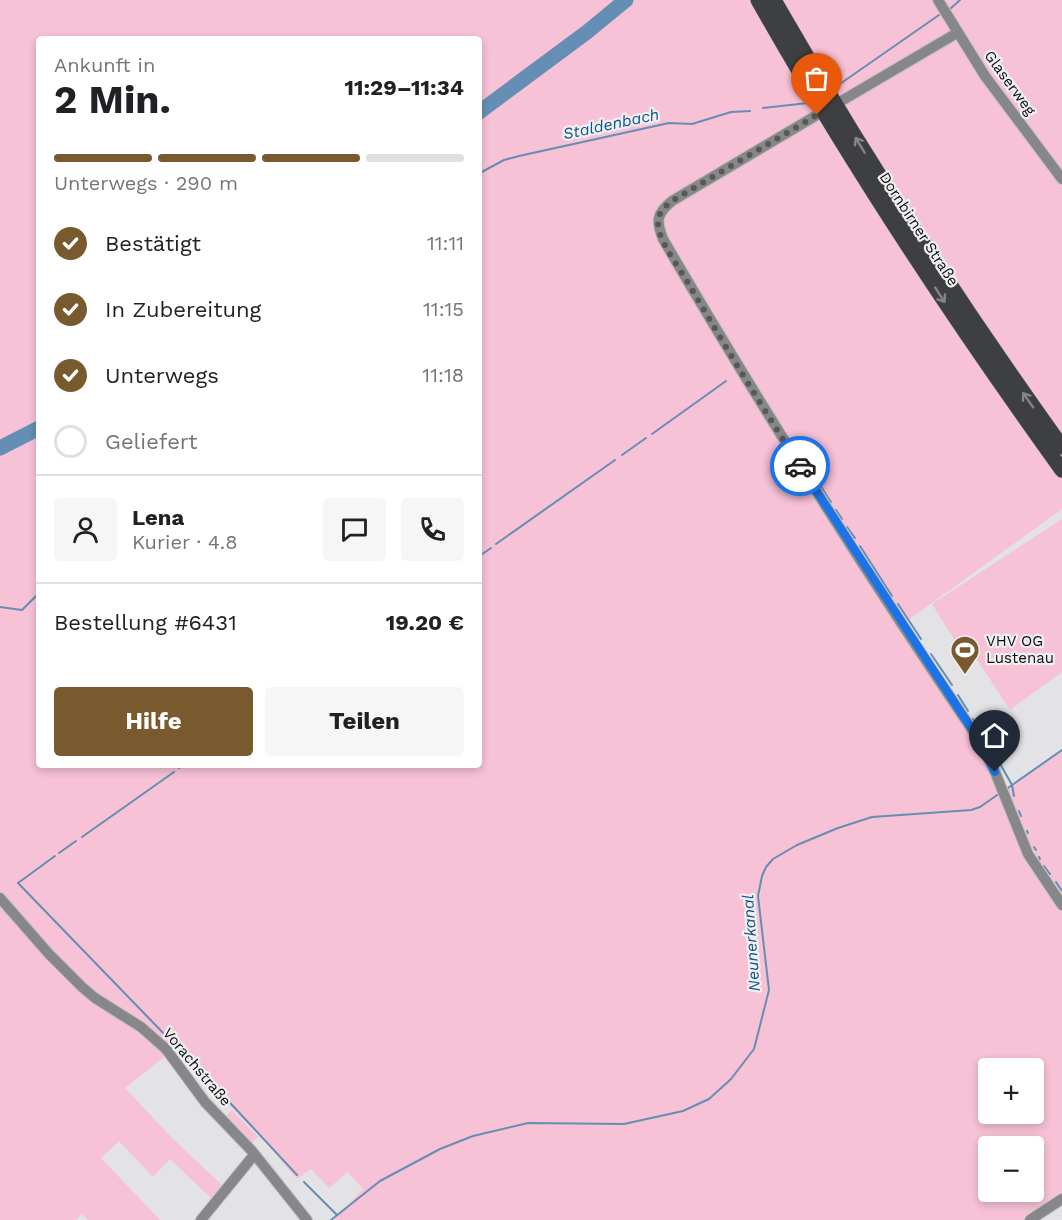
<!DOCTYPE html>
<html lang="de">
<head>
<meta charset="utf-8">
<style>
	body { margin:0; font-family:"Work Sans",sans-serif; background:#f6f6f6; color:#202124; height:100vh; display:flex; flex-direction:column; font-size:22px; white-space:nowrap }
	* { box-sizing:border-box; margin:0 }
	p { font-size:20px; color:#757577 }
	.icon { flex:none; width:33px; height:33px; fill:none; stroke:currentColor; stroke-width:2; stroke-linecap:round; stroke-linejoin:round }
	.map { position:relative; flex:1; overflow:hidden }
	.panel { position:absolute; left:36px; top:36px; width:446px; height:732px; display:flex; flex-direction:column; background:#fff; border-radius:6px; box-shadow:0 3px 9px #0003 }
	.panel>* { flex:none }
	.tools { position:absolute; left:978px; top:1058px; display:grid; gap:12px }
	.tools a { display:grid; place-items:center; width:66px; height:66px; border-radius:6px; background:#fff; box-shadow:0 3px 9px #0003; font-size:30px }
	.pin { position:absolute; display:grid; place-items:center; width:51px; height:51px; color:#fff; margin:-62px -26px; border-radius:50% 50% 50% 0; rotate:-45deg; box-shadow:0 0 6px #0007 }
	.pin .icon { rotate:45deg }
	.courier { position:absolute; display:grid; place-items:center; width:60px; height:60px; margin:-30px; border:4px solid #1a73e8; border-radius:50%; background:#fff; color:#222; box-shadow:0 2px 8px #0007 }
	.head em { font-style:normal; font-weight:700 }
	.head div { display:flex; flex-direction:column-reverse }
	.head { display:flex; align-items:center; justify-content:space-between; height:102px; padding:0 18px }
	h1 { font-size:39px; font-weight:700; line-height:45px }
	.bar { display:grid; grid-template-columns:repeat(4,1fr); gap:9px 6px; align-content:center; height:72px; padding:0 18px }
	.bar i { height:8px; border-radius:4px; background:#e0e0e0 }
	.bar .on { background:#795a2f }
	.bar p { grid-column:span 4 }
	.line { display:flex; align-items:center; gap:15px; padding:0 18px; border-top:2px solid #e0e0e0 }
	.line div { flex:1 }
	.round { display:grid; place-items:center; flex:none; width:63px; height:63px; border-radius:6px; background:#f6f6f6 }
	ol { padding:0 18px; list-style:none }
	li { display:flex; align-items:center; gap:18px; height:66px }
	li p { margin-inline-start:auto }
	li .icon { padding:6px; border-radius:50%; background:#795a2f; color:#fff; stroke-width:4 }
	li:last-child { color:#757577 }
	li i { width:33px; height:33px; border:3px solid #e0e0e0; border-radius:50% }
	.cta { display:flex; gap:12px; margin-top:auto; padding:12px 18px }
	.cta a { flex:1; height:69px; border-radius:6px; background:#795a2f; color:#fff; font-size:24px; font-weight:700; line-height:69px; text-align:center }
	.cta a+a { background:#f6f6f6; color:#202124 }
	.map>svg:first-child { display:block }
	.green { fill:#f7c1d6; fill-rule:evenodd }
	.lines { fill:none; stroke-linecap:round; stroke-linejoin:round }
	.stream { stroke:#648eb4; stroke-width:2 }
	.river { stroke:#648eb4; stroke-width:15 }
	.minor-casing { stroke:#c1c0c3; stroke-width:12 }
	.primary-casing { stroke:#c1c0c3; stroke-width:16 }
	.minor { stroke:#878789; stroke-width:10 }
	.primary { stroke:#3e3f41; stroke-width:15 }
	.oneway { stroke:#858588 }
	.done { stroke:#585859; stroke-width:6; stroke-dasharray:0 10.8 }
	.route { stroke:#1a73e8; stroke-width:8 }
	.labels { text-anchor:middle; dominant-baseline:central; stroke-width:4.5; stroke-linejoin:round; paint-order:stroke }
	.street-label { font-size:15px; fill:#0d0d0e; stroke:#f0eff2 }
	.poi-label { font-size:15px; fill:#0d0d0e; stroke:#f0eff2; text-anchor:start }
	.water-label { font-size:16px; font-style:italic; fill:#115486; stroke:#f0eff2 }
</style>
</head>
<body>
<div class="map">
<svg width="1062" height="1220" viewBox="0 0 1062 1220">
	<rect width="100%" height="100%" fill="#e3e2e5"/>
	<g class="green">
		<path d="M 0,0 L 616,0 L 479,107 L 478,39 L 39,39 L 39,423 L 0,443 Z"/>
		<path d="M 634,0 L 1062,0 L 1062,509 L 907,621 L 935,677 L 982,753 L 1031,868 L 1062,911 L 1062,1194 L 1023,1220 L 334,1220 L 363,1189 L 348,1172 L 329,1188 L 311,1169 L 297,1179 L 268,1145 L 175,1049 L 171,1052 L 88,989 L 0,895 L 0,453 L 39,434 L 39,765 L 478,765 L 479,120 ZM 988,1068 L 1034,1068 L 1034,1113 L 988,1113 ZM 988,1146 L 1034,1146 L 1034,1191 L 988,1191 Z"/>
		<path d="M 1062,519 L 1062,672 L 1010,710 L 976,658 L 965,657 L 932,604 Z"/>
		<path d="M 1062,751 L 1062,901 L 1040,869 L 1005,790 Z"/>
		<path d="M 0,898 L 49,954 L 168,1054 L 125,1088 L 172,1138 L 225,1188 L 214,1201 L 170,1159 L 153,1177 L 119,1141 L 101,1158 L 160,1220 L 88,1220 L 82,1214 L 76,1220 L 0,1220 Z"/>
		<path d="M 232,1110 L 258,1137 L 250,1145 L 224,1118 Z"/>
	</g>
	<g class="lines">
		<g class="stream">
			<path d="M 950,9 L 960,0"/>
			<path d="M 837,86 L 939,15"/>
			<path d="M 763,108 L 808,103"/>
			<path d="M 478,174 L 504,160 L 519,156 L 669,123 L 692,124 L 731,112 L 750,111"/>
			<path d="M 652,434 L 726,381"/>
			<path d="M 792,442 L 831,502"/>
			<path d="M 622,455 L 646,438"/>
			<path d="M 836,510 L 842,519"/>
			<path d="M 847,527 L 855,538"/>
			<path d="M 496,544 L 615,460"/>
			<path d="M 860,546 L 892,596"/>
			<path d="M 478,557 L 491,548"/>
			<path d="M 898,604 L 921,639"/>
			<path d="M 0,607 L 22,610 L 39,593"/>
			<path d="M 931,654 L 952,685"/>
			<path d="M 958,695 L 968,711"/>
			<path d="M 973,719 L 977,724"/>
			<path d="M 982,732 L 984,736"/>
			<path d="M 989,744 L 1012,785 L 1014,796"/>
			<path d="M 179,768 L 183,765"/>
			<path d="M 1005,790 L 1062,750"/>
			<path d="M 1019,811 L 1021,816"/>
			<path d="M 1027,831 L 1028,833"/>
			<path d="M 82,837 L 174,772"/>
			<path d="M 1034,847 L 1036,850"/>
			<path d="M 59,853 L 76,841"/>
			<path d="M 55,856 L 18,883 L 168,1038"/>
			<path d="M 1039,857 L 1040,859"/>
			<path d="M 1044,866 L 1050,874"/>
			<path d="M 1056,882 L 1062,891"/>
			<path d="M 182,1051 L 297,1175"/>
			<path d="M 304,1182 L 337,1215"/>
			<path d="M 331,1220 L 380,1181 L 440,1149 L 473,1136 L 528,1123 L 624,1124 L 683,1111 L 709,1099 L 731,1079 L 754,1049 L 769,990 L 758,896 L 762,876 L 766,867 L 773,859 L 797,845 L 838,828 L 872,817 L 971,810 L 980,807 L 1000,793"/>
		</g>
		<g class="river">
			<path d="M 478,113 L 587,32 L 626,0"/>
			<path d="M 0,448 L 39,428"/>
		</g>
		<g class="minor-casing">
			<g id="minor">
				<path d="M 938,0 L 985,76 L 1062,179"/>
				<path d="M 843,100 L 957,33"/>
				<path d="M 817,115 L 672,201 C 656,214 656,221 663,239 C 762,409 867,574 977,737 L 995,772 L 1028,854 L 1062,905"/>
				<path d="M 0,898 L 49,954 L 82,987 L 95,998 L 141,1027 L 166,1049 L 205,1102 L 252,1151 L 307,1220"/>
				<path d="M 201,1220 L 254,1155"/>
				<path d="M 1030,1220 L 1062,1199"/>
			</g>
		</g>
		<g class="primary-casing">
			<g id="primary">
				<path d="M 758,0 C 850,163 953,319 1062,470"/>
				<path d="M 774,0 C 862,154 959,303 1062,447"/>
			</g>
		</g>
		<use href="#minor" class="minor"/>
		<use href="#primary" class="primary"/>
	</g>
	<defs><path id="oneway-shaft" d="M-6 0H5M1.5-3L5.5 0L1.5 3" fill="none" stroke-width="1.6" stroke-linecap="round" stroke-linejoin="round" transform="scale(1.5)"/></defs>
	<g class="oneway">
		<use href="#oneway-shaft" transform="translate(860 145) rotate(-121)"/>
		<use href="#oneway-shaft" transform="translate(940 295) rotate(57)"/>
		<use href="#oneway-shaft" transform="translate(1028 400) rotate(-125)"/>
	</g>
	<g class="lines">
		<path class="done" d="M 800,466 C 761,405 723,343 687,281 C 678,266 658,240 658,223 C 658,213 664,207 672,201 L 817,115"/>
		<path class="route" d="M 800,466 L 977,737 L 995,772"/>
	</g>
	<defs>
		<g id="stadium-pin" transform="scale(1.5)"><path d="M0 17L-7.5 6A9.5 9.5 0 1 1 7.5 6Z" fill="#795a2f" stroke="#f0eff2"/><path d="M0-5a6.5 5 0 1 0 0 10a6.5 5 0 1 0 0-10ZM-3.5-1.8h7v3.6h-7Z" fill="#fff"/></g>
	</defs>
	<g fill-rule="evenodd">
		<use href="#stadium-pin" x="965" y="650"/>
	</g>
	<g class="labels">
		<g class="street-label">
			<text transform="translate(1010 83) rotate(54)">Glaserweg</text>
			<text transform="translate(919 229) rotate(57)">Dornbirner Straße</text>
			<text transform="translate(197 1067) rotate(50)">Vorachstraße</text>
		</g>
		<g class="poi-label">
			<text x="986" y="641">VHV OG<tspan x="986" dy="17">Lustenau</tspan></text>
		</g>
		<g class="water-label">
			<text transform="translate(611 124) rotate(-12)">Staldenbach</text>
			<text transform="translate(751 943) rotate(-94)">Neunerkanal</text>
		</g>
	</g>
</svg>
<div class="tools">
<a>+</a>
<a>−</a>
</div>
<div class="pin" style="left:817px;top:115px;background:#ea580c"><svg class="icon" aria-label="bag" viewBox="0 0 24 24"><path d="M5 8h14l-1 12H6zM9 8a3 3 0 0 1 6 0"/></svg></div>
<div class="pin" style="left:995px;top:772px;background:#1f2937"><svg class="icon" aria-label="home" viewBox="0 0 24 24"><path d="M3 11l9-7 9 7M6 9v11h12V9"/></svg></div>
<div class="courier" style="left:800px;top:466px"><svg class="icon" aria-label="car" viewBox="0 0 24 24"><path d="M5 17H2v-5l4-1 3-4h7l3 4 3 1v5h-3M9 17h6M6 11h13"/><circle cx="7" cy="17" r="2"/><circle cx="17" cy="17" r="2"/></svg></div>
<section class="panel">
<div class="head"><div><h1>2 Min.</h1><p>Ankunft in</p></div><em>11:29–11:34</em></div>
<div class="bar"><i class="on"></i><i class="on"></i><i class="on"></i><i></i><p>Unterwegs · 290 m</p></div>
<ol>
<li><svg class="icon" aria-label="check" viewBox="0 0 24 24"><path d="M5 12l5 5 9-10"/></svg>Bestätigt<p>11:11</p></li>
<li><svg class="icon" aria-label="check" viewBox="0 0 24 24"><path d="M5 12l5 5 9-10"/></svg>In Zubereitung<p>11:15</p></li>
<li><svg class="icon" aria-label="check" viewBox="0 0 24 24"><path d="M5 12l5 5 9-10"/></svg>Unterwegs<p>11:18</p></li>
<li><i></i>Geliefert</li>
</ol>
<div class="line" style="height:108px"><a class="round"><svg class="icon" aria-label="person" viewBox="0 0 24 24"><circle cx="12" cy="8" r="4"/><path d="M4 21q1-7 8-7t8 7"/></svg></a><div><b>Lena</b><p>Kurier · 4.8</p></div><a class="round"><svg class="icon" aria-label="chat" viewBox="0 0 24 24"><path d="M4 5h16v11H9l-5 4z"/></svg></a><a class="round"><svg class="icon" aria-label="phone" viewBox="0 0 24 24"><path d="M5 4h4l2 5-3 2q2 4 5 5l2-3 5 2v4C11 20 4 13 5 4z"/></svg></a></div>
<div class="line" style="height:78px"><div>Bestellung #6431</div><b>19.20 €</b></div>
<div class="cta"><a>Hilfe</a><a>Teilen</a></div>
</section>
</div>
</body>
</html>
